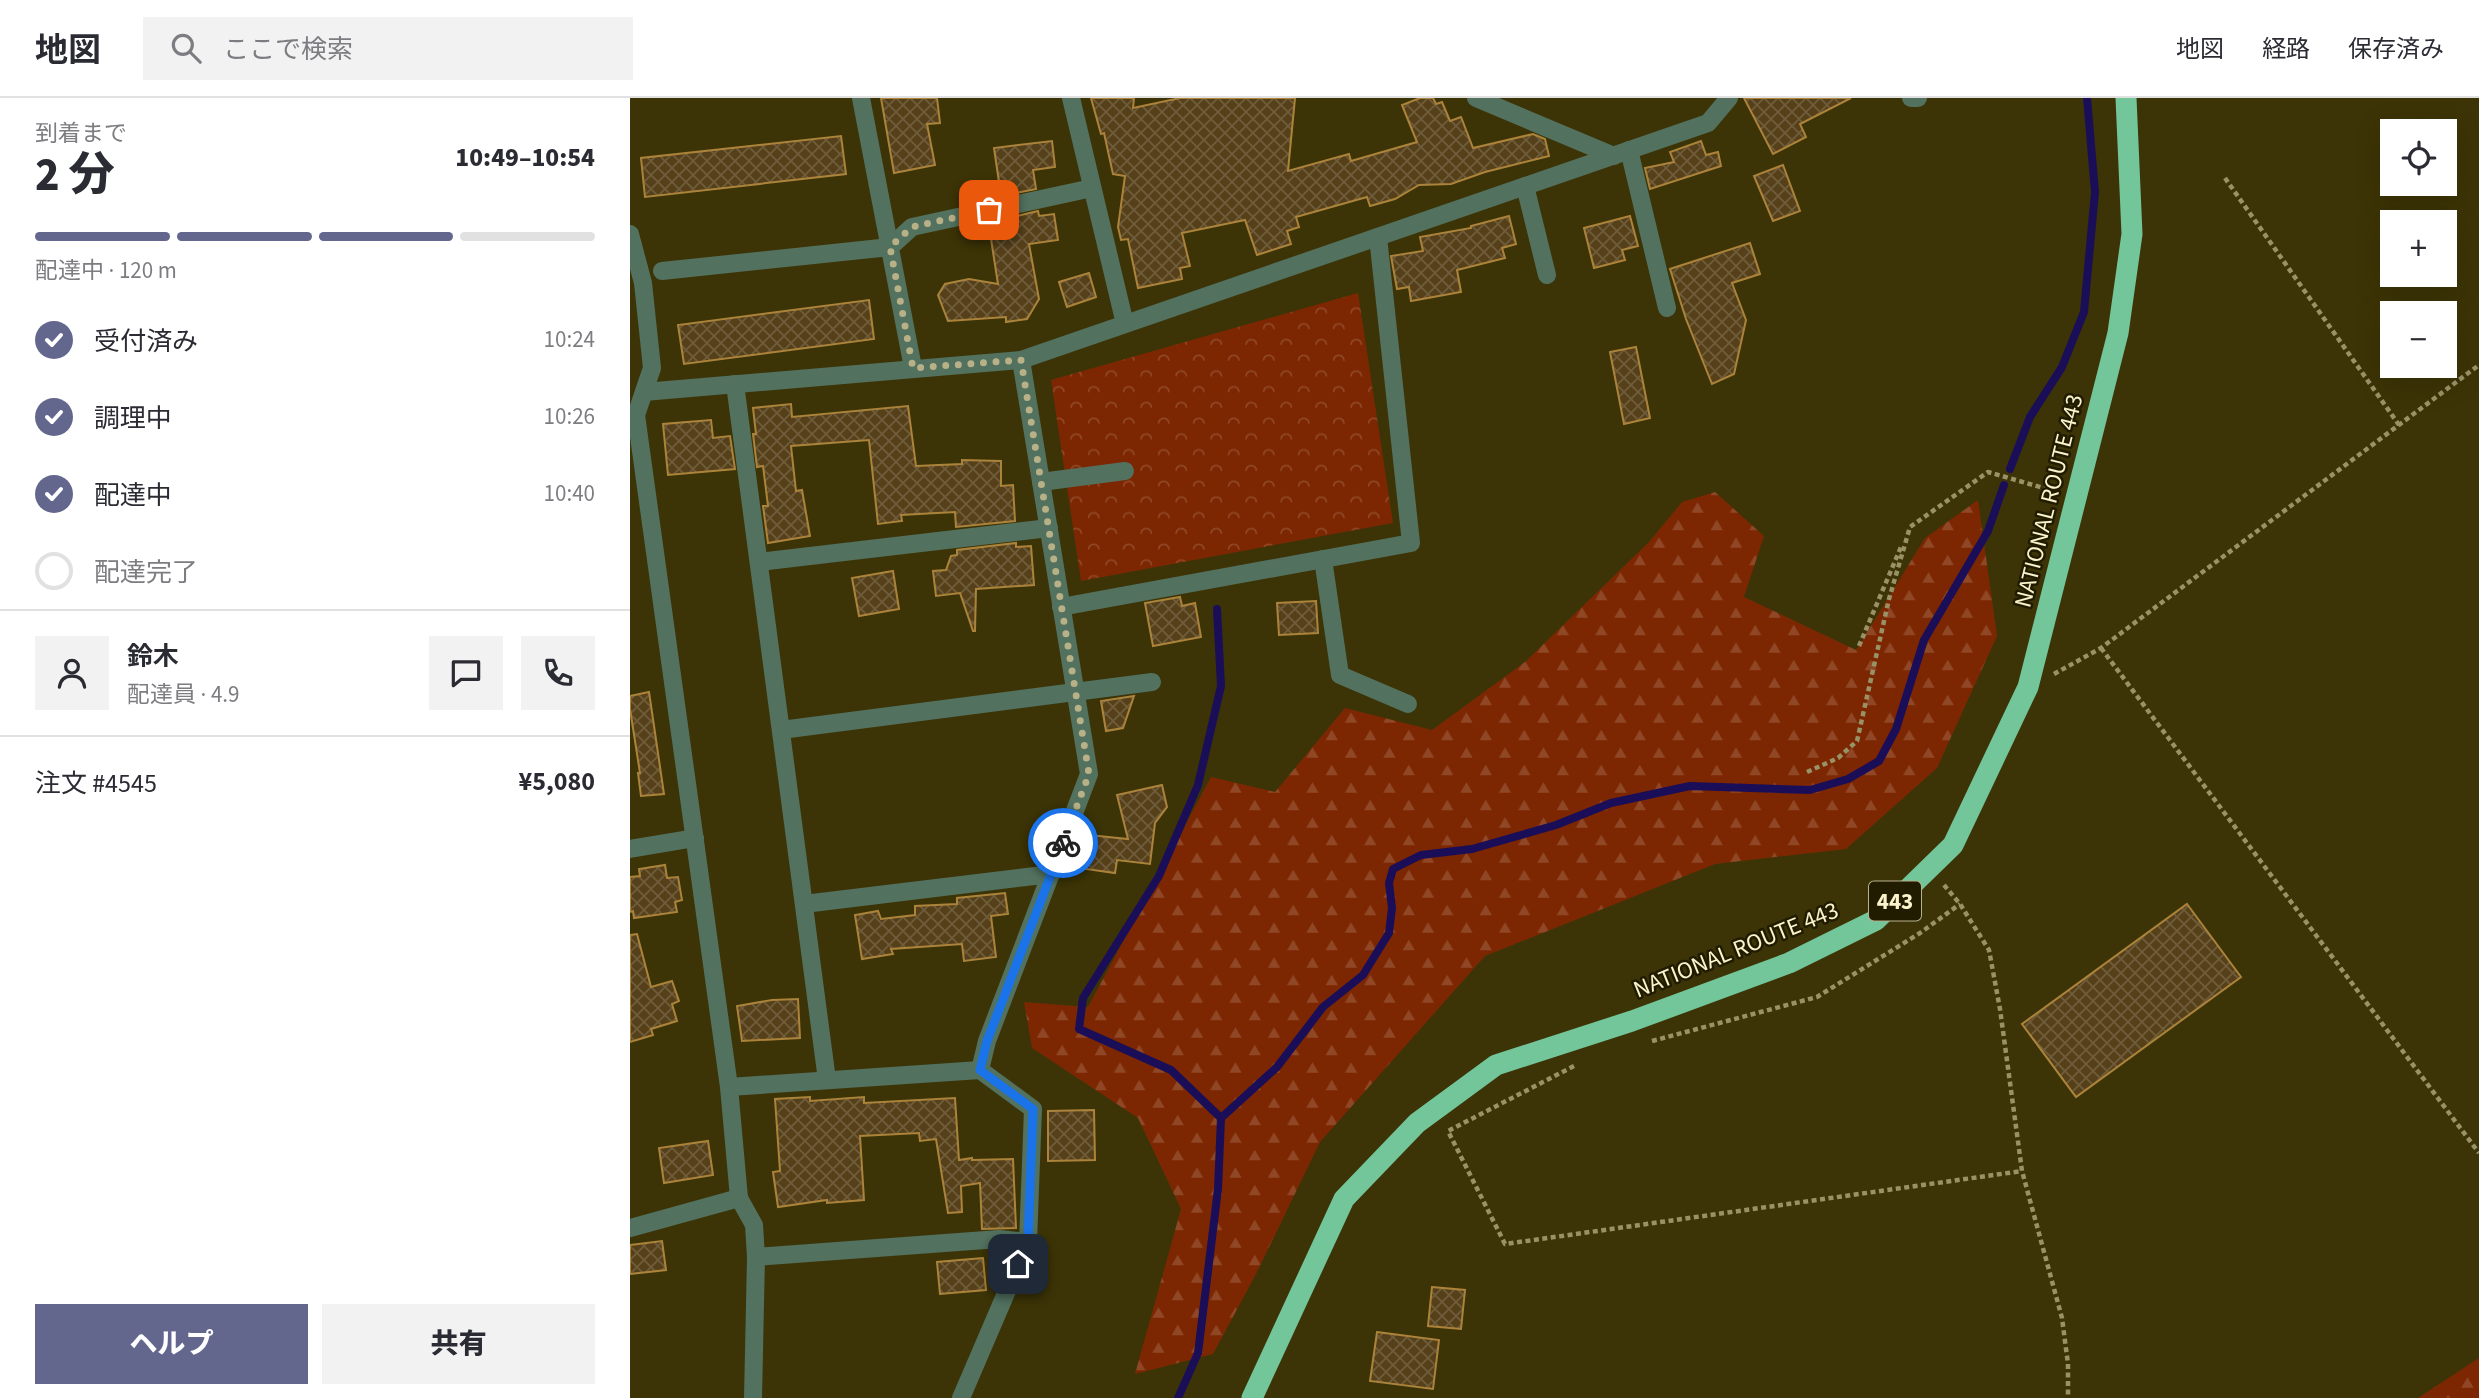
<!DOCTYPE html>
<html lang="ja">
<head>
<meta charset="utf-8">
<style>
	body { margin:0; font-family:"Source Sans 3","Noto Sans JP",sans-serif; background:#f2f2f3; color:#2b2b33; height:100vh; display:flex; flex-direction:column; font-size:26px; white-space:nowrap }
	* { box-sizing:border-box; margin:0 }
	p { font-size:23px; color:#7c7c81 }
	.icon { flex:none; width:38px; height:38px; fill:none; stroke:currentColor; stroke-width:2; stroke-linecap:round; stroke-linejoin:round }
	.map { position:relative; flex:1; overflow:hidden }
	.panel { display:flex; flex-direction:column; background:#fff; width:630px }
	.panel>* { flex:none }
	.tools { position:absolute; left:1750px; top:21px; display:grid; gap:14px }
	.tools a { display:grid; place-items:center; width:77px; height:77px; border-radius:0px; background:#fff; box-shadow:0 7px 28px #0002; font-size:35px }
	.pin { position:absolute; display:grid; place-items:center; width:60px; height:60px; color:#fff; margin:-30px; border-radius:14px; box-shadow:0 4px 10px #0006 }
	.courier { position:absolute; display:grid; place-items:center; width:70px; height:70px; margin:-35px; border:5px solid #1a73e8; border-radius:50%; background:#fff; color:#222; box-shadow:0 2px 9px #0007 }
	.summary em { font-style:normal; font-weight:800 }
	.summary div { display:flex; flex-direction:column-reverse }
	.summary { display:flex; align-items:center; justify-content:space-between; height:119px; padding:0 35px }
	h1 { font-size:46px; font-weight:800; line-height:52px }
	.bar { display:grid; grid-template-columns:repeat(4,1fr); gap:10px 7px; align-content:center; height:84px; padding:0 35px }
	.bar i { height:9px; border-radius:5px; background:#e1e1e2 }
	.bar .active { background:#64678d }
	.bar p { grid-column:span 4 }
	.line { display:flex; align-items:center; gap:18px; padding:0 35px; border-top:2px solid #e1e1e2 }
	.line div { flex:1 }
	.round { display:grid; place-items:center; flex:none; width:74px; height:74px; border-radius:0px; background:#f2f2f3 }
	ol { padding:0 35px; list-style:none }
	li { display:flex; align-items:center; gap:21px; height:77px }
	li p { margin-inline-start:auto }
	li .icon { padding:7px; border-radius:50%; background:#64678d; color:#fff; stroke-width:4 }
	li:last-child { color:#7c7c81 }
	li i { width:38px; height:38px; border:4px solid #e1e1e2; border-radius:50% }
	.primary-button { display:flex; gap:14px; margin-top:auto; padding:14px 35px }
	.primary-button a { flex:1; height:80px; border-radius:0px; background:#64678d; color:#fff; font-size:28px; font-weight:800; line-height:80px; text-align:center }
	.primary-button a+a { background:#f2f2f3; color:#2b2b33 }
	header { display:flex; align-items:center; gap:42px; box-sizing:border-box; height:98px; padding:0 35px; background:#fff; border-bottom:2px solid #e1e1e2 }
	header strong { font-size:33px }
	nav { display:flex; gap:38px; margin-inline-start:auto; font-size:24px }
	.search { width:490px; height:63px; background:#f2f2f3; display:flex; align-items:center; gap:18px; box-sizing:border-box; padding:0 24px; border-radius:0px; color:#7c7c81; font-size:26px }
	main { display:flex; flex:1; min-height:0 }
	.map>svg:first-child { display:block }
	.forest { fill:url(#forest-firs) }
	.park { fill:url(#park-crowns) }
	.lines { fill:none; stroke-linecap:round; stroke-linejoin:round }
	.stream { stroke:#1a0e58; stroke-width:8 }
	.building { fill:url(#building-cross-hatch); stroke:#ac833a; stroke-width:2 }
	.path { stroke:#999266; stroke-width:4.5; stroke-dasharray:5 3.5; stroke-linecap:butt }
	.minor { stroke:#52715f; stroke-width:18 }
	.highway { stroke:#73c59a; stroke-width:21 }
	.done { stroke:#b8b086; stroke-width:7; stroke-dasharray:0 12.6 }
	.route { stroke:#1a73e8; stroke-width:9 }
	.labels { text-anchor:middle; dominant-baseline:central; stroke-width:5; stroke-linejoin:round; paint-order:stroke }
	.shield { fill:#211b00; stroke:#b9b28e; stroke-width:2 }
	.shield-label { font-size:23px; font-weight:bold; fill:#faf3cb }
	.street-label { font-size:24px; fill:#faf3cb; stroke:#211b00 }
</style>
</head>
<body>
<header>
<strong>地図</strong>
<div class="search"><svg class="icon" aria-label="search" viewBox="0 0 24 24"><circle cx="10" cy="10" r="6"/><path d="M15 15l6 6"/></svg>ここで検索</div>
<nav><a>地図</a><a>経路</a><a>保存済み</a></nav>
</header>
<main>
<section class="panel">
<div class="summary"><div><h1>2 分</h1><p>到着まで</p></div><em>10:49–10:54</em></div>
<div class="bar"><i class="active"></i><i class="active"></i><i class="active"></i><i></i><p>配達中 · 120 m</p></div>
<ol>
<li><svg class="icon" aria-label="check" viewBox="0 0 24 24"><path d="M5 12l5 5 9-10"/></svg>受付済み<p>10:24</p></li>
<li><svg class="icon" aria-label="check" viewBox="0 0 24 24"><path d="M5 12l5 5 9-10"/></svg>調理中<p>10:26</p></li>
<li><svg class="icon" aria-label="check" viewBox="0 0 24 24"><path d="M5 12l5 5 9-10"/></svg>配達中<p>10:40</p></li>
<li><i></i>配達完了</li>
</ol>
<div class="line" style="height:126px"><a class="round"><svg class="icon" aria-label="person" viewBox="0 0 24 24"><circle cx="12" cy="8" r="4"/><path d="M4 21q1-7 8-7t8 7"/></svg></a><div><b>鈴木</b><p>配達員 · 4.9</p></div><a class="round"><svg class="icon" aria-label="chat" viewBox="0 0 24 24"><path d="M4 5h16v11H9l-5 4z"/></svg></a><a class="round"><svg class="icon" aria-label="phone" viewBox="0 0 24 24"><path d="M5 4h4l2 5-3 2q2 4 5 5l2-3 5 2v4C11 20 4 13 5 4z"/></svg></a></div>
<div class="line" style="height:91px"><div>注文 #4545</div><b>¥5,080</b></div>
<div class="primary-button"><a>ヘルプ</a><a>共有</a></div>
</section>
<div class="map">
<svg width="1849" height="1300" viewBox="0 0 1849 1300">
	<defs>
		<pattern id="forest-firs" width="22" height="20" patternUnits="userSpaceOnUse" patternTransform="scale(1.75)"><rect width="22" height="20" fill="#7c2702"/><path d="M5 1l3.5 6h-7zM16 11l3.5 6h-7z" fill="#904726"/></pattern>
		<pattern id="park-crowns" width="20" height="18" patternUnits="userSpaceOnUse" patternTransform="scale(1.75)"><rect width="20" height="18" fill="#7c2702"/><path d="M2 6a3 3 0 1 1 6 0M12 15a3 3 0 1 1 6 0" fill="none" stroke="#904726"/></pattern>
		<pattern id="building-cross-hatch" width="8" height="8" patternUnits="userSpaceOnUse" patternTransform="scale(1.75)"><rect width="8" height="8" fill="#56401a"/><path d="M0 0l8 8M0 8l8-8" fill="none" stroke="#6f5c3a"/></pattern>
	</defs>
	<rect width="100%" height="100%" fill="#3c3406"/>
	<g class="forest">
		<path d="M 1085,394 L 1134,438 L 1114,499 L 1226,552 L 1295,440 L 1348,402 L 1367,538 L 1307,670 L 1216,751 L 1085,766 L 855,858 L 690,1044 L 626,1176 L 583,1256 L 505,1276 L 551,1111 L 508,1020 L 402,950 L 394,904 L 458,909 L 581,679 L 645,694 L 715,610 L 802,632 L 895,564 L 1019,444 L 1052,404 Z"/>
		<path d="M 1849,1260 L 1849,1300 L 1788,1300 Z"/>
	</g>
	<path class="park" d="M 728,195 L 763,425 L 451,483 L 421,282 Z"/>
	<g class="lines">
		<g class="stream">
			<path d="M 1380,371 L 1400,319 L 1432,269 L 1454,214 L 1465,94 L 1457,0"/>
			<path d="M 587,511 L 591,588 L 568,687 L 529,778 L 453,900 L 449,931 L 541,972 L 591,1020"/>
			<path d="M 548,1300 L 568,1255 L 588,1091 L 591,1020 L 647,969 L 693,909 L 733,877 L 759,835 L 762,810 L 759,785 L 763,771 L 791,757 L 842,751 L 926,727 L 981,705 L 1060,688 L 1180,692 L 1218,681 L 1249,663 L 1266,631 L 1294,542 L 1358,433 L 1374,387"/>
		</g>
	</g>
	<g class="building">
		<path d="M 251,0 L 307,0 L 310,25 L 297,26 L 305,67 L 264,75 Z"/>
		<path d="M 461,0 L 504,0 L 503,10 L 550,0 L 665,0 L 658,73 L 719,56 L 721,63 L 787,44 L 772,7 L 790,0 L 803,0 L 806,6 L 812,4 L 820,23 L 831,19 L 843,50 L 903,36 L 915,41 L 919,58 L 855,74 L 821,86 L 789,87 L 765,101 L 740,108 L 737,99 L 666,119 L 669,129 L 657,133 L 661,146 L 627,157 L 615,122 L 552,135 L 560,168 L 550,170 L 552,181 L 508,190 L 498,141 L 491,142 L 488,129 L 495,78 L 483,76 L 474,35 L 471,36 Z"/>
		<path d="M 1114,0 L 1221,0 L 1170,26 L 1176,39 L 1143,56 Z"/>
		<path d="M 211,38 L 216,76 L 15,99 L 11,60 Z"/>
		<path d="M 422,43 L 425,69 L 403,72 L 406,91 L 371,98 L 364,50 Z"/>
		<path d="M 1071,43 L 1076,57 L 1088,54 L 1091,68 L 1020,91 L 1015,70 L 1044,64 L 1040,54 Z"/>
		<path d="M 1153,67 L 1170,113 L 1143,123 L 1124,78 Z"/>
		<path d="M 408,113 L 409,118 L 424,116 L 428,142 L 399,146 L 409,201 L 397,221 L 376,224 L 376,219 L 318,223 L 308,197 L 315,186 L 339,181 L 368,186 L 359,128 L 374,125 L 374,121 Z"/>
		<path d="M 879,118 L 886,146 L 872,150 L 875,160 L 827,172 L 831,194 L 781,203 L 779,189 L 767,191 L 761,158 L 793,153 L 790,139 L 841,130 L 841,128 Z"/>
		<path d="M 1000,118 L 1008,148 L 992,152 L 995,162 L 964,170 L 954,130 Z"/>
		<path d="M 1120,145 L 1130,176 L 1102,185 L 1116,222 L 1104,276 L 1082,286 L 1056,221 L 1040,171 Z"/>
		<path d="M 459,175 L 466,199 L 437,209 L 429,184 Z"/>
		<path d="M 239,202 L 244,241 L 54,266 L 48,227 Z"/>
		<path d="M 1006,249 L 1020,320 L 994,326 L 980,254 Z"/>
		<path d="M 161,306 L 162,319 L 278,308 L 286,368 L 332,366 L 332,362 L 371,363 L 371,388 L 383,387 L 385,423 L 326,429 L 325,414 L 271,417 L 272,423 L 248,426 L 239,342 L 161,348 L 166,393 L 172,392 L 180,438 L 138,445 L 133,408 L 138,408 L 133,368 L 127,369 L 123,336 L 126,336 L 123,310 Z"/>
		<path d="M 81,322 L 83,340 L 100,338 L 105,371 L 38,377 L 33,326 Z"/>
		<path d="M 386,445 L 386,449 L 401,448 L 404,487 L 346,491 L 345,533 L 343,533 L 330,495 L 306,498 L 303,473 L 316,472 L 321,458 L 327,457 L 327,452 Z"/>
		<path d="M 263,473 L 269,511 L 229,518 L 222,480 Z"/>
		<path d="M 550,499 L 552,508 L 565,505 L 571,539 L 523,548 L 515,505 Z"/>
		<path d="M 686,503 L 688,535 L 649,537 L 647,505 Z"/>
		<path d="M 19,594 L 34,696 L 11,698 L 8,675 L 10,675 L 0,611 L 0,598 Z"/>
		<path d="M 504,598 L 493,630 L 476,633 L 471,603 Z"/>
		<path d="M 532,687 L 537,709 L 525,725 L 520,766 L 487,762 L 485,775 L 456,771 L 458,757 L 448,756 L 450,736 L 498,741 L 487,697 Z"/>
		<path d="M 35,767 L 37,780 L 48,779 L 52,802 L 45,804 L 47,814 L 4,820 L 3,813 L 0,814 L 0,779 L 10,778 L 9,771 Z"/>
		<path d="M 375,795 L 378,816 L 361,818 L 366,859 L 334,863 L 332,846 L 261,851 L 263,856 L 232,861 L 225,817 L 248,813 L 251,821 L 285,817 L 285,808 L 327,806 L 327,800 Z"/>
		<path d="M 1557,806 L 1611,879 L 1446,999 L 1392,926 Z"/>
		<path d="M 7,836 L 21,889 L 42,883 L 49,903 L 42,906 L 47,923 L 21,931 L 23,937 L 0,944 L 0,837 Z"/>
		<path d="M 168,901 L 170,940 L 112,943 L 107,908 L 142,902 Z"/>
		<path d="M 180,999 L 180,1003 L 234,999 L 234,1005 L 325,1000 L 329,1062 L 342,1060 L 342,1062 L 383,1061 L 386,1130 L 352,1131 L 350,1085 L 331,1088 L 332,1114 L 318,1115 L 306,1041 L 290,1043 L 289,1035 L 230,1038 L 234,1102 L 197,1105 L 197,1102 L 148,1109 L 143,1074 L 150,1073 L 145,1001 Z"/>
		<path d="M 464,1012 L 465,1062 L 418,1063 L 418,1013 Z"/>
		<path d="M 78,1043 L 83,1077 L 34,1085 L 29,1050 Z"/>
		<path d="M 32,1143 L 36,1172 L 0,1176 L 0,1147 Z"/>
		<path d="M 353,1160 L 356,1192 L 310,1196 L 307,1164 Z"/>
		<path d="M 802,1189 L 835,1192 L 831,1231 L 798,1228 Z"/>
		<path d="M 747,1234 L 809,1242 L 803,1291 L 740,1283 Z"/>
	</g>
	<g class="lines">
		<g class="path">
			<path d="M 1595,80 L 1769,327"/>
			<path d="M 1229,548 L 1271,449"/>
			<path d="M 1471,550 L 1849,1055"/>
			<path d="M 1424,576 L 1471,550 L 1849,267"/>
			<path d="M 1177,674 L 1208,660 L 1227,643 L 1259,501 L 1280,429 L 1358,374 L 1424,393"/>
			<path d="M 1314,787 L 1330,806 L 1359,852 L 1370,911 L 1392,1073 L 1432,1220 L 1438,1266 L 1438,1300"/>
			<path d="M 1022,943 L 1187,899 L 1290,835 L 1330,806"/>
			<path d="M 944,968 L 818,1033 L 875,1146 L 1392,1073"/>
		</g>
		<g class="minor">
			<path d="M 231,0 L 283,270"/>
			<path d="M 441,0 L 495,226"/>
			<path d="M 846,0 L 984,58"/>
			<path d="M 1281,0 L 1288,0"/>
			<path d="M 999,52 L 1037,210"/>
			<path d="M 895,88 L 917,177"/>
			<path d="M 0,136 L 13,185 L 22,270 L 6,317 L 99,989 L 109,1100 L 124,1127 L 126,1159 L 123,1300"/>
			<path d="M 32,173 L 260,149 L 282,129 L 462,90"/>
			<path d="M 105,286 L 197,982"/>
			<path d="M 14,294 L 391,262 L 1078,25 L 1099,0"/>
			<path d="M 411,384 L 495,373"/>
			<path d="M 693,461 L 710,577 L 778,606"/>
			<path d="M 129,464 L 419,430"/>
			<path d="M 431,509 L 781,445 L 748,139"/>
			<path d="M 151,632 L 522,584"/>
			<path d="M 0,751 L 65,740"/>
			<path d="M 174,806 L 421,776"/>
			<path d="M 350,972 L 357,943 L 459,676 L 391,262"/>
			<path d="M 99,989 L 350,972 L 403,1011 L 398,1144 L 331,1300"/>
			<path d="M 0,1130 L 109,1100"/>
			<path d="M 126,1159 L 369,1141 L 398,1144"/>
		</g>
		<path class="highway" d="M 622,1300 L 714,1101 L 787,1025 L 866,967 L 1002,923 L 1159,865 L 1246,822 L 1323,747 L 1398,589 L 1488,235 L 1502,136 L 1496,0"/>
	</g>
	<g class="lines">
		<path class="done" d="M 359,112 L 282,129 L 260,149 L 283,270 L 391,262 L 459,676 L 433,745"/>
		<path class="route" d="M 388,1166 L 398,1144 L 403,1011 L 350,972 L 357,943 L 433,745"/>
	</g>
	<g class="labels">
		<rect class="shield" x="1239" y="783.5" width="52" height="39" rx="5"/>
		<g class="shield-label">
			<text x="1265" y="803">443</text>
		</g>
		<g class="street-label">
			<text transform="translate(1419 403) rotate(-76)">NATIONAL ROUTE 443</text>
			<text transform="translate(1106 852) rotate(-22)">NATIONAL ROUTE 443</text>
		</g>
	</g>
</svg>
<div class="tools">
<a><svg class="icon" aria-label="locate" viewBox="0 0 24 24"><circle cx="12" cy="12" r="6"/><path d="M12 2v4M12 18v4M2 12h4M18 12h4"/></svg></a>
<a>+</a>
<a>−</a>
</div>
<div class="pin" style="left:359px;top:112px;background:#ea580c"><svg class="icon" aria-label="bag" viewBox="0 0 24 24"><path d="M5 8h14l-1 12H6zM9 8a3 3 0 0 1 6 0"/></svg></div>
<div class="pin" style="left:388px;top:1166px;background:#1f2937"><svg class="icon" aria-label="home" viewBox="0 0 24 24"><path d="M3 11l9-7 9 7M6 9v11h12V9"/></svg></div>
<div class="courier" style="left:433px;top:745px"><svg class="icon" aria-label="bike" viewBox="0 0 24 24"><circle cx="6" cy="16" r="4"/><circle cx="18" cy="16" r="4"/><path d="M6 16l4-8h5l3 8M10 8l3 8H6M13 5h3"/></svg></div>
</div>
</main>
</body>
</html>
